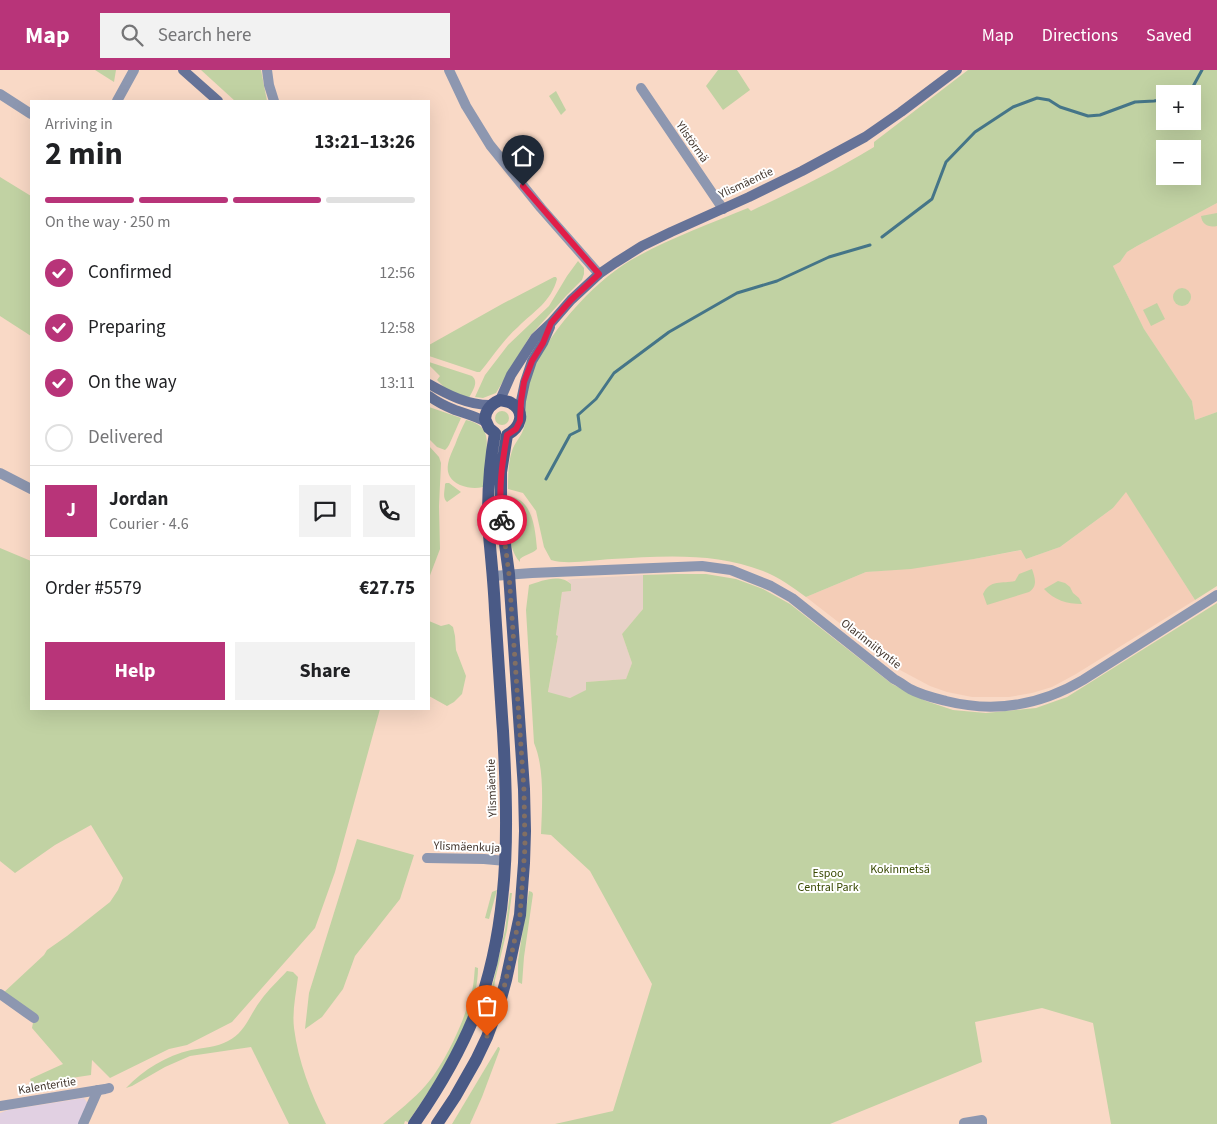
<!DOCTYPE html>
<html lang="en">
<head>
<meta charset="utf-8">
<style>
	body { margin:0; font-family:"Source Sans 3",sans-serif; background:#f2f2f2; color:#202124; height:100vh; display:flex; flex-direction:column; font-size:19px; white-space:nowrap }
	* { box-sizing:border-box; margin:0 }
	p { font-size:16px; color:#757577 }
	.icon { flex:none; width:28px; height:28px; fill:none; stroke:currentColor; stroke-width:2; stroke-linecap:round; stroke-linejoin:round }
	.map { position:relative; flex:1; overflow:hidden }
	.details { position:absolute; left:30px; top:30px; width:400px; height:610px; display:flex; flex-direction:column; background:#fff; border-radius:0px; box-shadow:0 5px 20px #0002 }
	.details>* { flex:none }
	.tools { position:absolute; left:1156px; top:15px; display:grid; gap:10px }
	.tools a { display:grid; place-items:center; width:45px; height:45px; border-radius:0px; background:#fff; box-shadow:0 5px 20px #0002; font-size:25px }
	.pin { position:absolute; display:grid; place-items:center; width:42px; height:42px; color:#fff; margin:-51px -21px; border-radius:50% 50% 50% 0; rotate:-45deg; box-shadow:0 0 5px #0007 }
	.pin .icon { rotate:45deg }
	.courier { position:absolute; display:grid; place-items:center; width:50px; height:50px; margin:-25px; border:4px solid #e11d48; border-radius:50%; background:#fff; color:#222; box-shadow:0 1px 6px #0007 }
	.overview em { font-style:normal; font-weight:700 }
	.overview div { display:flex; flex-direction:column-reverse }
	.overview { display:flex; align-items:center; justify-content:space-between; height:85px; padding:0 15px }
	h1 { font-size:32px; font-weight:700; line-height:38px }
	.bar { display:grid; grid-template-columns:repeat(4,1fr); gap:8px 5px; align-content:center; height:60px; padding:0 15px }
	.bar i { height:6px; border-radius:4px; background:#e0e0e0 }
	.bar .current { background:#b83479 }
	.bar p { grid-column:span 4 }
	.line { display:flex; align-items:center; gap:12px; padding:0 15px; border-top:1px solid #e0e0e0 }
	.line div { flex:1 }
	.round { display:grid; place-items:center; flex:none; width:52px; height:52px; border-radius:0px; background:#f2f2f2 }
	ol { padding:0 15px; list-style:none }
	li { display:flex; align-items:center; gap:15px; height:55px }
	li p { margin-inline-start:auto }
	li .icon { padding:5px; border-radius:50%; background:#b83479; color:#fff; stroke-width:4 }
	li:last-child { color:#757577 }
	li i { width:28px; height:28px; border:2px solid #e0e0e0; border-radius:50% }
	.cta { display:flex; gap:10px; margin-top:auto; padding:10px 15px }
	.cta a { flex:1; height:58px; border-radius:0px; background:#b83479; color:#fff; font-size:20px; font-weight:700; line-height:58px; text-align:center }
	.cta a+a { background:#f2f2f2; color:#202124 }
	header { display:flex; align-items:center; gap:30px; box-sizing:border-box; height:70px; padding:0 25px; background:#b83479; color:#fff }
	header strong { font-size:24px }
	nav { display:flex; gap:28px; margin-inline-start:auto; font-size:18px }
	.search { width:350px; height:45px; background:#f2f2f2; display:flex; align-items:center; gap:12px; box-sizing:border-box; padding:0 18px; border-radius:0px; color:#757577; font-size:19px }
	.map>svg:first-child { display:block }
	.commercial { fill:#e1d0e2 }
	.industrial { fill:#e8d1c7 }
	.built { fill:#f4cdb7 }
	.green { fill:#c1d2a3; fill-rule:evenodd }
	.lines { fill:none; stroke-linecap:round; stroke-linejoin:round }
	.stream { stroke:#457588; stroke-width:3 }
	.street { stroke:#8d97b0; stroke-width:10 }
	.secondary { stroke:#667398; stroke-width:10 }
	.primary { stroke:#4a5a86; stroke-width:12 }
	.done { stroke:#826f63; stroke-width:5; stroke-dasharray:0 9 }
	.route { stroke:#e11d48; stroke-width:6 }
	.labels { text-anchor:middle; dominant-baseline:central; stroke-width:4; stroke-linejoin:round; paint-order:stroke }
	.street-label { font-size:12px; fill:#42362e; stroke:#fff }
	.park-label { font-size:12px; fill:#374800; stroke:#fff }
</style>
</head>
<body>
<header>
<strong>Map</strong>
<div class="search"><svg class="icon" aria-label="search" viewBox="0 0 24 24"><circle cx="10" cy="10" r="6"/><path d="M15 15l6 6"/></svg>Search here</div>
<nav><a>Map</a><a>Directions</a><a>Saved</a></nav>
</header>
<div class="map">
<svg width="1217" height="1054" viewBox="0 0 1217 1054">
	<rect width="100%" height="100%" fill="#f9d9c6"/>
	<path class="commercial" d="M 84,1028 L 88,1034 L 82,1054 L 0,1054 L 0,1043 L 8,1040 Z"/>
	<path class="industrial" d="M 643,505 L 643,539 L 622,564 L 632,593 L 626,609 L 586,612 L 587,620 L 570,628 L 548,623 L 558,566 L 556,566 L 562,522 L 571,521 L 571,514 L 567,510 L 573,509 Z"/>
	<g class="built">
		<path d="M 1217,133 L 1217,342 L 1195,350 L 1192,331 L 1144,259 L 1113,196 L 1120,192 L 1127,182 L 1137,176 Z"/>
		<path d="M 1126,421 L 1195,530 L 1076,604 L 1052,617 L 1032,623 L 1009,627 L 972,627 L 947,622 L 930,616 L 900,600 L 806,527 L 866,502 L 911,498 L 974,489 L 1022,480 L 1026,489 L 1060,477 L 1113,438 Z"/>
	</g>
	<g class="green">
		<path d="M 95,0 L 116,0 L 114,12 Z"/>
		<path d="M 201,0 L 261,0 L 267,31 L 235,31 Z"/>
		<path d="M 718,0 L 737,0 L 750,20 L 723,40 L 706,16 Z"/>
		<path d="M 968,0 L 1217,0 L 1217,133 L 1137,176 L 1127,182 L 1120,192 L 1113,196 L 1144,259 L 1192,331 L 1195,350 L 1217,342 L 1217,516 L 1195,530 L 1126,422 L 1113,438 L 1060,477 L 1026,489 L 1021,480 L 974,489 L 911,499 L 866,502 L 806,527 C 792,517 779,507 763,501 C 715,482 662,486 612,489 C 595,490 566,495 551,490 L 544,477 L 536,441 L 523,423 L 508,419 C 508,406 508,391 513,378 C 517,370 523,364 525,354 C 526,348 525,342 525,336 C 525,328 526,317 529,309 C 546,265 591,214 631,190 C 668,169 709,154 748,138 L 751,141 C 793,121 835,101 874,77 L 874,72 ZM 1165,24 L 1192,24 L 1192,51 L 1165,51 ZM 1165,79 L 1192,79 L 1192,106 L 1165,106 Z"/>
		<path d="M 556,21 L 566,40 L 561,45 L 549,26 Z"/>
		<path d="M 0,107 L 31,126 L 31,266 L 0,246 Z"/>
		<path d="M 1217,143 L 1217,156 C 1208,158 1202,154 1201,146 Z"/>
		<path d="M 578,191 L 584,198 L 584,204 L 582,210 L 566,226 L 530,266 L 496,323 L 483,328 L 475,327 L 485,305 L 508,275 L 549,236 L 567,206 Z"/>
		<path d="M 554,207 L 556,207 L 557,209 C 551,232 534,241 518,257 C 512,262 507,268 502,274 C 494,283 488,293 480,302 L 477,302 L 429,286 L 429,275 L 502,234 Z"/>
		<circle cx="1182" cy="227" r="9"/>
		<path d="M 1157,233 L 1165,249 L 1151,256 L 1143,240 Z"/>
		<path d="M 429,292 L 472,306 C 479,312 473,320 469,328 L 446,319 L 437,310 L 440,306 L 429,295 Z"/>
		<path d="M 429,337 L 461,348 L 449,375 L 447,378 L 445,380 L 437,377 L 429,369 Z"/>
		<circle cx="502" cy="348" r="7"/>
		<path d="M 466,350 C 489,355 488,368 486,389 C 485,398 484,407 483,417 C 475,419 468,418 460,415 C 441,406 448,390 455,375 C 458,366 462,358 466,350 Z"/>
		<path d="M 429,376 L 439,387 L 441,393 L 439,436 L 440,479 L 429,508 Z"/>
		<path d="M 446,413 L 449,413 L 461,422 L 447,432 C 442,428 445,420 445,414 Z"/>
		<path d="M 507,426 C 533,428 535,458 537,479 C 532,484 526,484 520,489 L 520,492 C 507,480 507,443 507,426 Z"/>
		<path d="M 0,478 L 31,491 L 31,639 L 380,639 L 335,802 L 315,858 L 232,952 L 187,975 L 169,979 L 110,1008 L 92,990 L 91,1005 L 32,1014 L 30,1009 L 63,994 L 32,958 L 34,947 L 1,925 L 44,885 L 47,880 L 67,866 L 110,832 L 118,820 L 123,808 L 91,755 L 55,775 L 15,803 L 0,791 Z"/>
		<path d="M 1032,499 C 1035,508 1038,516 1029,522 L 987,535 L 983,524 C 990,509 1002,514 1015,511 L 1019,504 Z"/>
		<path d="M 676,504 L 706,504 L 736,509 L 763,519 L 790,534 L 892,614 L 926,631 L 953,640 L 986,643 L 1036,638 L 1067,627 L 1217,533 L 1217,1054 L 1111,1054 L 1093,953 L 1042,938 L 975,952 L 982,992 L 830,1054 L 555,1054 L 613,1041 L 652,914 L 590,801 L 551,765 L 541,764 C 542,736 545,699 534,673 L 526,540 L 529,515 C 541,511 560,503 571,514 L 571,521 L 562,522 L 556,565 L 558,566 L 548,622 L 570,628 L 586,620 L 586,612 L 626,609 L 632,593 L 622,564 L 643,539 L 643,505 Z"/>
		<path d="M 1058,511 L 1065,513 L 1070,517 L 1073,523 L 1079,528 L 1082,534 C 1067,534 1054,530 1044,519 Z"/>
		<path d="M 429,551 L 441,556 L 449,554 L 453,557 L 455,566 L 456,580 L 466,606 L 462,624 L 454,632 L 447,636 L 429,626 Z"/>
		<path d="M 357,769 L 414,785 L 400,829 L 355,886 L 343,919 L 322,947 L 305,959 L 309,923 Z"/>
		<path d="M 497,820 L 489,849 L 485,848 L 492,822 Z"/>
		<path d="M 529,821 L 532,822 L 533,824 L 524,887 L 522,914 L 518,912 L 518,891 Z"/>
		<path d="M 510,823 L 512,823 L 507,860 L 495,910 L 492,936 L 490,935 L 492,917 L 505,860 Z"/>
		<path d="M 475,897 L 478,898 C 478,948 436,1012 408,1052 L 405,1051 L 404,1054 L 383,1054 C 398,1041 414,1029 426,1015 C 444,995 465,950 471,924 C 474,916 474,906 475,897 Z"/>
		<path d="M 287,901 L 293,902 L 298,907 C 296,924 292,941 294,958 C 298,991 311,1024 326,1054 L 289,1054 L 251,977 L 190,986 L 165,997 L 132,1016 L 126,1018 C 144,999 166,986 191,980 C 203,978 217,977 228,971 C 245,963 250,944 261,930 C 268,920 278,911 287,901 Z"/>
		<path d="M 498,977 L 499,977 L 500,979 L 482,1027 L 470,1054 L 452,1054 Z"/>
	</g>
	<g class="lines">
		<g class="stream">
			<path d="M 1184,24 L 1190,22 L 1202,0"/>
			<path d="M 882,167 L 932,129 L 946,92 L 975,62 L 1013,37 L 1037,28 L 1049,30 L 1060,37 L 1088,46 L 1100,45 L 1135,32 L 1154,31 L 1160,30"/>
			<path d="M 546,409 L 570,365 L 580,360 L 578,345 L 596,329 L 614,303 L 669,262 L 737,223 L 777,211 L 829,187 L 870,175"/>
		</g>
		<g class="street">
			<path d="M 267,0 L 269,15 L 274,31"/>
			<path d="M 449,0 L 466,36 L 490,75 L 541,138 L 599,204"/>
			<path d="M 641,18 L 723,139"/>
			<path d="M 0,24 L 31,44"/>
			<path d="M 117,31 L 134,0"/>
			<path d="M 0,403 L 31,419"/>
			<path d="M 493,506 L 532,503 L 702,496 L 731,500 L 771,516 L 792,528 L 894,609 C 900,612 905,616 910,619 C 921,625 934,628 946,631 C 994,643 1041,635 1083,610 L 1217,525"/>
			<path d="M 427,788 L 484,789 L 506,791"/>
			<path d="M 0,924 L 34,948"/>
			<path d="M 0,1036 L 105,1019 L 109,1018"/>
			<path d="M 964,1053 L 982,1050 L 982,1054"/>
			<path d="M 83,1054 L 98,1020"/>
		</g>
		<g class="secondary">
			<path d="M 183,0 L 218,31"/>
			<path d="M 429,314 C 448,325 468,335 490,335"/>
			<path d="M 429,326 C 437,332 445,336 455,340 C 466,344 475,346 486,352"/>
			<path d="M 500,330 L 511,305 L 535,268 L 551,253 L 571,230 L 599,204 L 615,193 L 642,176 L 671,162 L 749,127 L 802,101 L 865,67 L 901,42 L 957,0"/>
			<path d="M 520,345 L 521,331 L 525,312 L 532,291 L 543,273 L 550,257"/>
		</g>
		<path class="primary" d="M 414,1054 C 444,1011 469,967 485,917 C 510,833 508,747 503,661 C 500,621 498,581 495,540 C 494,519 492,497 490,476 C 489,466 488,456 488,446 C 488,418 490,390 495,363 L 489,358 L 485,349 C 486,339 491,334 500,330 C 503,331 508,331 511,333 C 527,342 520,358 507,365 L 501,402 L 501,444 L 509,504 L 524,719 L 525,761 L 524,793 L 520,845 L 506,910 L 500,932 L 487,967 L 476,990 L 455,1027 L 437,1054"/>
	</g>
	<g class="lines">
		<path class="done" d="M 487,966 L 500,932 L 506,910 L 520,845 L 525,777 L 524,720 L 509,504 L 502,450"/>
		<path class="route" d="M 502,450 C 498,421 502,393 507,365 L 516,359 L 520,351 L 521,331 L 524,312 L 532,291 L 543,273 L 551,253 L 571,230 L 599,204 L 523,116"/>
	</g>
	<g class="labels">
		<g class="street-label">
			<text transform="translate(692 72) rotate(55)">Ylistörmä</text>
			<text transform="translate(746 113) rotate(-25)">Ylismäentie</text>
			<text transform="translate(871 574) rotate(38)">Olarinniityntie</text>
			<text transform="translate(492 718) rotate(-92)">Ylismäentie</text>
			<text transform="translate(467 777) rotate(2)">Ylismäenkuja</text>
			<text transform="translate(47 1016) rotate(-9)">Kalenteritie</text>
		</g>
		<g class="park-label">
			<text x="900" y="799">Kokinmetsä</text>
			<text x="828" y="803">Espoo<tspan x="828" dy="14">Central Park</tspan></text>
		</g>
	</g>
</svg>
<div class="tools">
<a>+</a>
<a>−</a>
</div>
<div class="pin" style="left:487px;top:966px;background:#ea580c"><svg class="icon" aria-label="bag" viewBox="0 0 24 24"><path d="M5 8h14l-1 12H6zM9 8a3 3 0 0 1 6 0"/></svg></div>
<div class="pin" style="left:523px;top:116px;background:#1f2937"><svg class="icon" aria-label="home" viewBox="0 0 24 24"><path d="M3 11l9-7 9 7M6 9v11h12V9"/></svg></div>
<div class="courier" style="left:502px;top:450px"><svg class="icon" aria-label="bike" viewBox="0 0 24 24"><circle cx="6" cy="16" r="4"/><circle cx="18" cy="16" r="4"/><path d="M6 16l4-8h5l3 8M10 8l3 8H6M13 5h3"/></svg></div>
<section class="details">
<div class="overview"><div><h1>2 min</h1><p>Arriving in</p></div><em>13:21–13:26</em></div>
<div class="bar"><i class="current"></i><i class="current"></i><i class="current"></i><i></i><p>On the way · 250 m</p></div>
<ol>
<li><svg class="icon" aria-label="check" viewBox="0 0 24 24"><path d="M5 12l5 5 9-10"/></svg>Confirmed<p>12:56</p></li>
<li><svg class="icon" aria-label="check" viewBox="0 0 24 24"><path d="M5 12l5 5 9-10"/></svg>Preparing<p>12:58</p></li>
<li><svg class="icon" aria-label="check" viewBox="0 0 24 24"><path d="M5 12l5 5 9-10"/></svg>On the way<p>13:11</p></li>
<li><i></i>Delivered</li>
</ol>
<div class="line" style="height:90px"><b class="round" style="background:#b83479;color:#fff">J</b><div><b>Jordan</b><p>Courier · 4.6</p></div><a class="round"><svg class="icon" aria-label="chat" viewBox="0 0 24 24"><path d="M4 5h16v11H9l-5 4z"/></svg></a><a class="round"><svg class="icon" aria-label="phone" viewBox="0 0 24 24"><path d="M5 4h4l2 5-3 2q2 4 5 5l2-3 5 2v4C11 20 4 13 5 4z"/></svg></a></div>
<div class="line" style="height:65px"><div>Order #5579</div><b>€27.75</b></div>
<div class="cta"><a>Help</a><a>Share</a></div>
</section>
</div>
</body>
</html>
